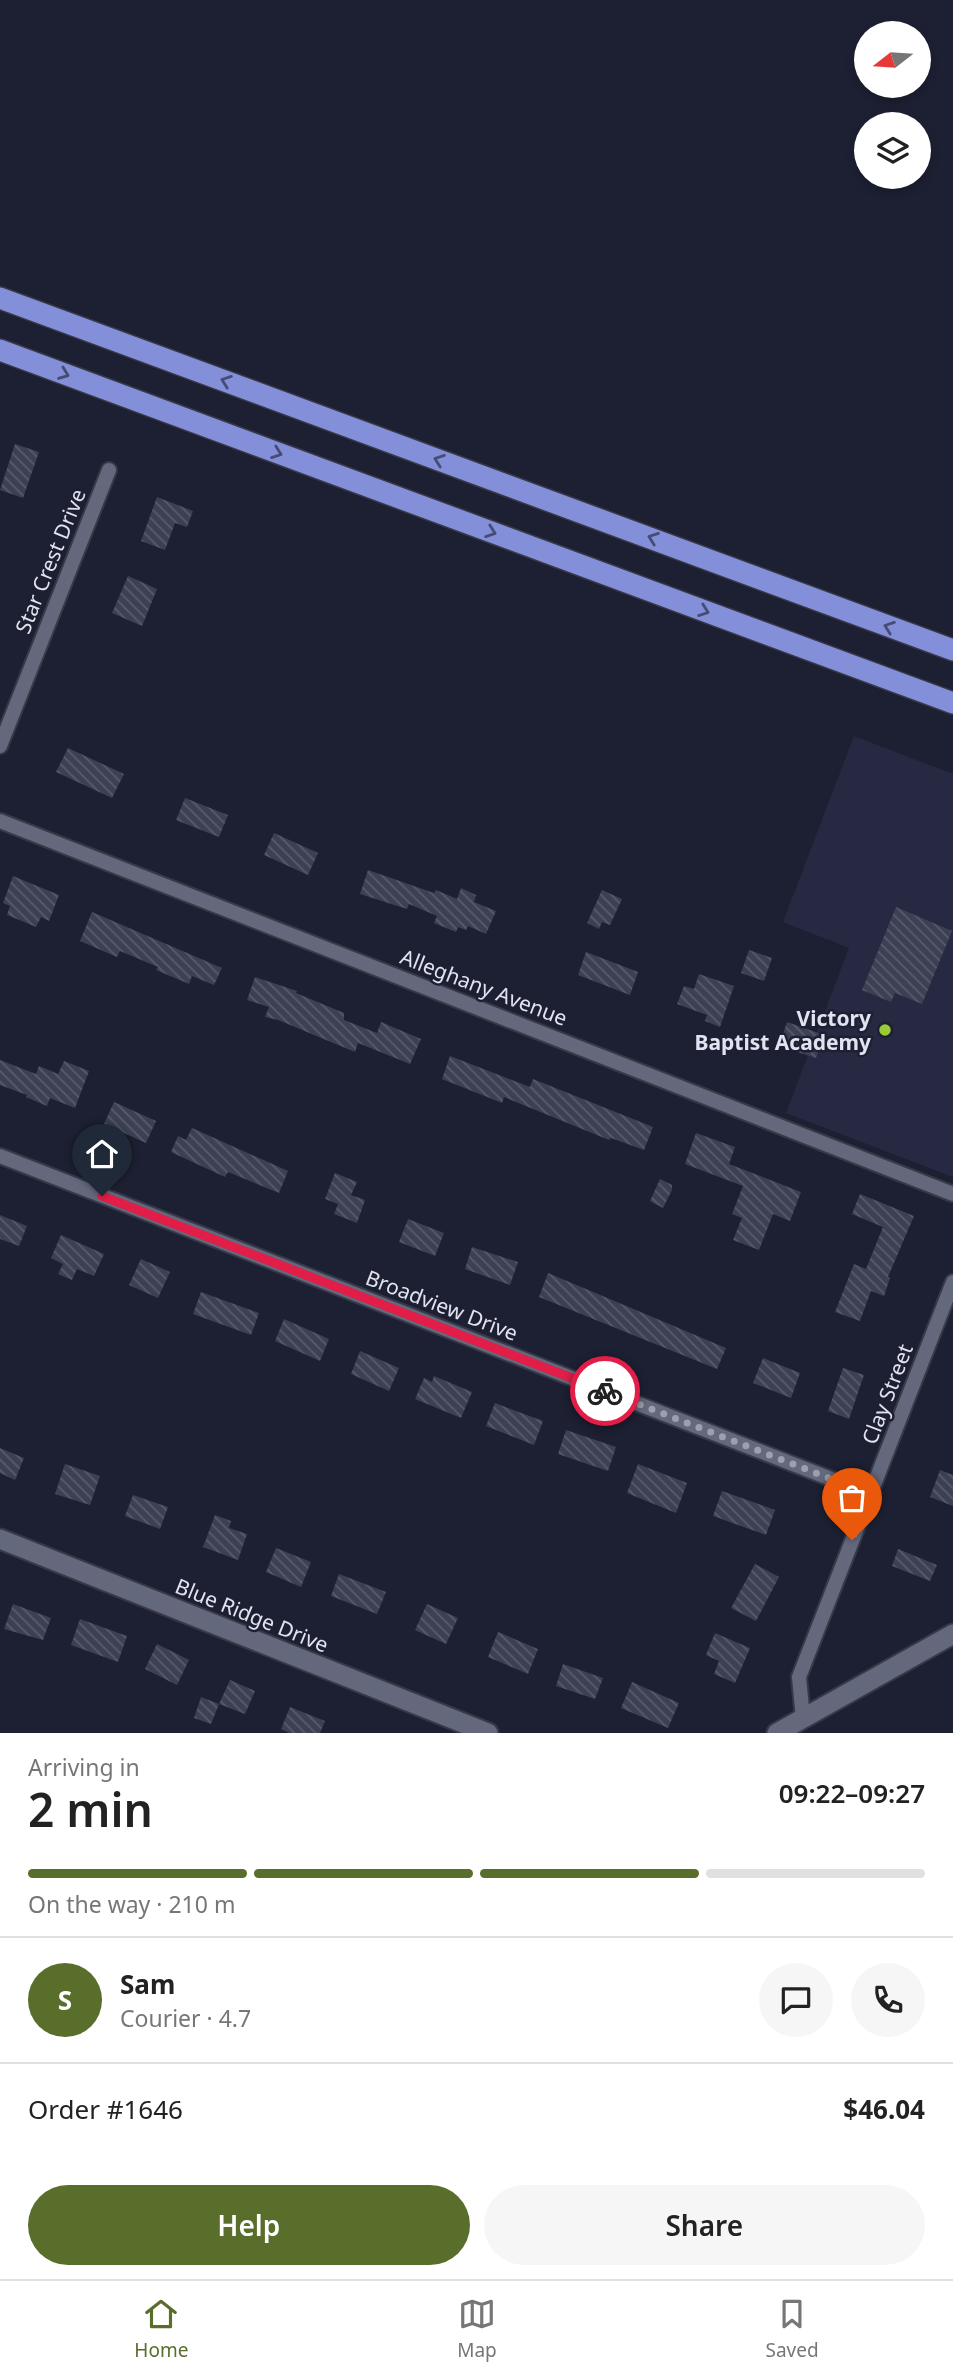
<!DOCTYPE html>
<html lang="en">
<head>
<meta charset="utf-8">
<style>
	body { margin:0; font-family:"Noto Sans",sans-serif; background:#f6f6f6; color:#222; height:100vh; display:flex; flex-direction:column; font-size:26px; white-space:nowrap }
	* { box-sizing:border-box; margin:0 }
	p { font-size:23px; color:#767676 }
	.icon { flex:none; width:38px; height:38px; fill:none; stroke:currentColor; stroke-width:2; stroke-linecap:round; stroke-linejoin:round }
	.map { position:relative; height:1733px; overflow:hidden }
	.details { display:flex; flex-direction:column; background:#fff; flex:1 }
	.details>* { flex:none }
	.needle { width:46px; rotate:253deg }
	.buttons { position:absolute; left:854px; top:21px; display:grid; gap:14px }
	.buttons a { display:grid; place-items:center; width:77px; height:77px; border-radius:50%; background:#fff; box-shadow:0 4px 10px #0003; font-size:35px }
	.pin { position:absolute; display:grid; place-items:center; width:60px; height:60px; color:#fff; margin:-72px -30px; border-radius:50% 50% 50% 0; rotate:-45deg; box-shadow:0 0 7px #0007 }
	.pin .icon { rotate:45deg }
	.courier { position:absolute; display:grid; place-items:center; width:70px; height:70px; margin:-35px; border:5px solid #e11d48; border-radius:50%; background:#fff; color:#222; box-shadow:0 2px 9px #0007 }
	.headline em { font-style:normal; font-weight:600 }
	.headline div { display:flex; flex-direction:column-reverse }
	.headline { display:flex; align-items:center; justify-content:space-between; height:119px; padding:0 28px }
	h1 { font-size:46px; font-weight:600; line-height:52px }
	.bar { display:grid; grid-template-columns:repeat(4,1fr); gap:10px 7px; align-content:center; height:84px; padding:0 28px }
	.bar i { height:9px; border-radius:5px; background:#e0e0e0 }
	.bar .active { background:#586e2a }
	.bar p { grid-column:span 4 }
	.line { display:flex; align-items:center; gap:18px; padding:0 28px; border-top:2px solid #e0e0e0 }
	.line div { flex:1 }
	.round { display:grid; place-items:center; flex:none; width:74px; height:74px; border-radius:37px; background:#f6f6f6 }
	.primary-button { display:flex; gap:14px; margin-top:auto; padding:14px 28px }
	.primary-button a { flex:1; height:80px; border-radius:42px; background:#586e2a; color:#fff; font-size:28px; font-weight:600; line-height:80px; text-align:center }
	.primary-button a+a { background:#f6f6f6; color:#222 }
	.tab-bar { display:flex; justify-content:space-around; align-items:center; height:98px; border-top:2px solid #e0e0e0; background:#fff; font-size:19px; color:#767676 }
	.tab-bar a { display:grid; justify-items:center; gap:4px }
	.tab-bar .active { color:#586e2a }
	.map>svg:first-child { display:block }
	.built { fill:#262941 }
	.building { fill:url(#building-back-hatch) }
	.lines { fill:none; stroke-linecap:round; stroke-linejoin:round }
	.street-casing { stroke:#383948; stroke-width:18 }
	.secondary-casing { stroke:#383948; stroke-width:23 }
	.highway-casing { stroke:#383948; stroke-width:24 }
	.street { stroke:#64687d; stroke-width:14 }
	.secondary { stroke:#64687d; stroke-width:19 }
	.highway { stroke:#838fd9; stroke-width:21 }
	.oneway { stroke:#464c75 }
	.done { stroke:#9c9fae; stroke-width:7; stroke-dasharray:0 12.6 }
	.route { stroke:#e11d48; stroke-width:9 }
	.poi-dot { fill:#9acb34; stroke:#1d2032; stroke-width:2.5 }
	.labels { text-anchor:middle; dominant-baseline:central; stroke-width:5; stroke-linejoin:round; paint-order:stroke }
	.street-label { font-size:21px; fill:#e1e3f0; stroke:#1d2032 }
	.poi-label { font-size:21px; font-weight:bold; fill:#e1e3f0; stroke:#1d2032; text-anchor:end }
</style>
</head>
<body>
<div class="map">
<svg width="953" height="1733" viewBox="0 0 953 1733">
	<defs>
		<pattern id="building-back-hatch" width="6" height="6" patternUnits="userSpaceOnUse" patternTransform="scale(1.75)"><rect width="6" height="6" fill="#3c4053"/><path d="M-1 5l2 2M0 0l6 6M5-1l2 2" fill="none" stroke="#585b6c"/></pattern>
	</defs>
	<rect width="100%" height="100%" fill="#1d2032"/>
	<path class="built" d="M 854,736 L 953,774 L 953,1177 L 786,1113 L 849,948 L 783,922 Z"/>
	<g class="building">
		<path d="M 15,444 L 39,452 L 23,498 L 0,490 Z"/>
		<path d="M 157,497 L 193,511 L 187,527 L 175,523 L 165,550 L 141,541 Z"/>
		<path d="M 128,576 L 157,589 L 142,626 L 112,613 Z"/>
		<path d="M 68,748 L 124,774 L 112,798 L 56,772 Z"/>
		<path d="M 185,798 L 228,815 L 219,837 L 176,820 Z"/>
		<path d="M 274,833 L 318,853 L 308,875 L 264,855 Z"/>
		<path d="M 368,870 L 434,893 L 436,890 L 457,899 L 461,888 L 476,895 L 474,902 L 496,911 L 486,934 L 468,926 L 466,930 L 458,927 L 456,932 L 434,923 L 437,916 L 409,904 L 407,909 L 360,894 Z"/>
		<path d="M 13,876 L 59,895 L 49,921 L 41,917 L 36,927 L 7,915 L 10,906 L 3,903 Z"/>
		<path d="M 602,890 L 622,899 L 610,925 L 602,922 L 599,929 L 587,923 Z"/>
		<path d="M 896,907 L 952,931 L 922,1004 L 895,993 L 891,1002 L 862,990 Z"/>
		<path d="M 92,912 L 222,968 L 214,985 L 192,976 L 189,984 L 156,970 L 158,967 L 120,951 L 117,957 L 80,941 Z"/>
		<path d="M 749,950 L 772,958 L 764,981 L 741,973 Z"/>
		<path d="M 586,952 L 638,972 L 630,995 L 578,975 Z"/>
		<path d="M 699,974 L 734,986 L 720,1027 L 705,1021 L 707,1015 L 677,1004 L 684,986 L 694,989 Z"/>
		<path d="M 255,977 L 297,991 L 296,993 L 344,1013 L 344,1020 L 377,1033 L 381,1022 L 421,1039 L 410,1064 L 358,1043 L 355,1052 L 278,1020 L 265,1017 L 269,1007 L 247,1000 Z"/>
		<path d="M 787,1022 L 824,1035 L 816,1058 L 779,1046 Z"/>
		<path d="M 450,1056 L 530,1087 L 533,1079 L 653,1127 L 644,1150 L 611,1138 L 609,1140 L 504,1097 L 502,1103 L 442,1079 Z"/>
		<path d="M 0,1060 L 36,1074 L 39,1066 L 58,1074 L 64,1061 L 89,1071 L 75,1108 L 50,1098 L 47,1106 L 26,1097 L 27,1095 L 0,1085 Z"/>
		<path d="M 114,1102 L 156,1121 L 146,1143 L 104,1124 Z"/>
		<path d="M 192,1128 L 288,1171 L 279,1193 L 228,1172 L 225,1177 L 171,1152 L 178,1136 L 186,1140 Z"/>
		<path d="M 696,1133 L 735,1147 L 729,1164 L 801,1192 L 790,1221 L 773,1214 L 759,1250 L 733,1240 L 742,1218 L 732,1214 L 743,1186 L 685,1164 Z"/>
		<path d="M 335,1173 L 357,1182 L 351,1195 L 365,1200 L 357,1223 L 334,1214 L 338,1204 L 325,1199 Z"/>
		<path d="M 660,1179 L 672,1185 L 672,1190 L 663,1208 L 650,1201 Z"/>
		<path d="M 860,1194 L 914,1216 L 888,1277 L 890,1278 L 884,1296 L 871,1291 L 860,1321 L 835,1312 L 854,1264 L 866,1269 L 883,1227 L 852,1214 Z"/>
		<path d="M 0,1215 L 27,1226 L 19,1246 L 0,1239 Z"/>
		<path d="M 408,1219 L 444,1233 L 435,1256 L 399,1242 Z"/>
		<path d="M 61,1235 L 104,1254 L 94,1276 L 77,1269 L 72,1280 L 58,1274 L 63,1264 L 51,1258 Z"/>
		<path d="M 472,1247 L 518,1262 L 510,1285 L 465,1269 Z"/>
		<path d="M 141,1259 L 170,1272 L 158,1298 L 129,1285 Z"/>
		<path d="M 548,1273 L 726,1348 L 717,1369 L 539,1297 Z"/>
		<path d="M 201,1292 L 259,1313 L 251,1335 L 193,1314 Z"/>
		<path d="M 284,1319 L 329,1339 L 320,1361 L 275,1341 Z"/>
		<path d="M 360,1351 L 399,1368 L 389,1391 L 351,1374 Z"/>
		<path d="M 763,1358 L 800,1373 L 791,1398 L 753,1383 Z"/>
		<path d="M 843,1368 L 864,1375 L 849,1419 L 828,1411 Z"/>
		<path d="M 434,1376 L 472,1392 L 461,1418 L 415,1399 L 424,1378 L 432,1382 Z"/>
		<path d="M 495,1403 L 543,1421 L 534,1445 L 486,1426 Z"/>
		<path d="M 566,1430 L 616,1447 L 608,1471 L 558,1454 Z"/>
		<path d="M 0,1448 L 24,1458 L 15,1480 L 0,1473 Z"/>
		<path d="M 65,1464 L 100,1476 L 90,1505 L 55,1494 Z"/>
		<path d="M 638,1464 L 687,1483 L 676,1513 L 627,1493 Z"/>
		<path d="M 940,1470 L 953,1475 L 953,1506 L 930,1497 Z"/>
		<path d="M 722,1491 L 775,1510 L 766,1535 L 713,1516 Z"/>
		<path d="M 133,1495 L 168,1507 L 160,1529 L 125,1516 Z"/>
		<path d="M 215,1515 L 231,1521 L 229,1528 L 247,1534 L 238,1560 L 203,1547 Z"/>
		<path d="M 276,1548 L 311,1562 L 301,1587 L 266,1572 Z"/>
		<path d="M 898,1549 L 937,1565 L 930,1581 L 892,1566 Z"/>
		<path d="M 755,1564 L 779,1577 L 756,1621 L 731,1608 Z"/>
		<path d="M 339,1574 L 386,1592 L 377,1614 L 331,1596 Z"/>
		<path d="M 13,1604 L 51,1618 L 43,1640 L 4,1629 Z"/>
		<path d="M 427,1604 L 458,1618 L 446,1644 L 415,1630 Z"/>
		<path d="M 80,1619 L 127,1636 L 118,1662 L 71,1645 Z"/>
		<path d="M 498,1632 L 538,1649 L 528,1674 L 488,1657 Z"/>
		<path d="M 715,1633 L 750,1648 L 735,1683 L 714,1674 L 719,1661 L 706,1655 Z"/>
		<path d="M 157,1644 L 189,1660 L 177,1685 L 145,1669 Z"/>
		<path d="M 563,1664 L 603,1678 L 595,1699 L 556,1686 Z"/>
		<path d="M 230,1680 L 255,1691 L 245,1714 L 219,1704 Z"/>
		<path d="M 632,1682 L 679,1703 L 668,1728 L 621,1708 Z"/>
		<path d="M 201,1697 L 219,1704 L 211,1724 L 194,1718 Z"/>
		<path d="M 290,1707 L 325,1721 L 320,1733 L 289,1733 L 281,1729 Z"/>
	</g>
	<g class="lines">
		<g class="street-casing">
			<g id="street">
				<path d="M 0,746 L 109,470"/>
				<path d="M 0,821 L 953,1194"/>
				<path d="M 0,1156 L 870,1494"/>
				<path d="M 803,1719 L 799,1677 L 953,1282"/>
			</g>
		</g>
		<g class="secondary-casing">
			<g id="secondary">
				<path d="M 0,1539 L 488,1733"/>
				<path d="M 777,1733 L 953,1634"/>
			</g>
		</g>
		<g class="highway-casing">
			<g id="highway">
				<path d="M 0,298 L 953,650"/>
				<path d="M 0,350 L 953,703"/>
			</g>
		</g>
		<use href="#street" class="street"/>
		<use href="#secondary" class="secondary"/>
		<use href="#highway" class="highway"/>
	</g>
	<defs><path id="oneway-chevron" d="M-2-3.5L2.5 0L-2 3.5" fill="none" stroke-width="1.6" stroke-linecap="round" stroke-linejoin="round" transform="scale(1.75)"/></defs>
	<g class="oneway">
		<use href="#oneway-chevron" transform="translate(64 374) rotate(21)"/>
		<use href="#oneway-chevron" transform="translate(226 381) rotate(-160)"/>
		<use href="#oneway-chevron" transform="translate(277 453) rotate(20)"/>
		<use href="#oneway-chevron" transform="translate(439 460) rotate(-160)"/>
		<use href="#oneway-chevron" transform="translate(491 532) rotate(20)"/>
		<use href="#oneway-chevron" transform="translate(653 538) rotate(-160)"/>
		<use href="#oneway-chevron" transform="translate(704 611) rotate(20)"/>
		<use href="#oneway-chevron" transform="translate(889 627) rotate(-160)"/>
	</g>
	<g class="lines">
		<path class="done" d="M 605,1391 L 870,1494 L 852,1540"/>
		<path class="route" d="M 102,1196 L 605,1391"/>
	</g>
	<circle class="poi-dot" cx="885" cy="1030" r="7"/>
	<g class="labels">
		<g class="street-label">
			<text transform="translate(50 561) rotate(-68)">Star Crest Drive</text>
			<text transform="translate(484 987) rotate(21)">Alleghany Avenue</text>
			<text transform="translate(442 1305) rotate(21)">Broadview Drive</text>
			<text transform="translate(887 1394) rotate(-69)">Clay Street</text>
			<text transform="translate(252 1615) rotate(22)">Blue Ridge Drive</text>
		</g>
		<g class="poi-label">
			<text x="871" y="1018">Victory<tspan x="871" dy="24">Baptist Academy</tspan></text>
		</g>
	</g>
</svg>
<div class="buttons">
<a><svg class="needle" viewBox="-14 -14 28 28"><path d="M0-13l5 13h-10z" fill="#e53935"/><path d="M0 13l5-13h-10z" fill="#767676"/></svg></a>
<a><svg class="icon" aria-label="layers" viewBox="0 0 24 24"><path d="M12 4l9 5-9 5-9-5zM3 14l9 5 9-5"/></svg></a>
</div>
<div class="pin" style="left:852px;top:1540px;background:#ea580c"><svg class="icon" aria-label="bag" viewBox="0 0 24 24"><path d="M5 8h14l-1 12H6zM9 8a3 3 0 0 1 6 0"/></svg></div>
<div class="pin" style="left:102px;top:1196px;background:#1f2937"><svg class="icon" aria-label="home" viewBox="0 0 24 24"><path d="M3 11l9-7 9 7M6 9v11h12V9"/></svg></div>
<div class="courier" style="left:605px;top:1391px"><svg class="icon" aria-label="bike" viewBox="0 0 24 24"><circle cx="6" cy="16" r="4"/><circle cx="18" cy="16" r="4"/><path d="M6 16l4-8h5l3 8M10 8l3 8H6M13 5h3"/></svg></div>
</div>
<section class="details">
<div class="headline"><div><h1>2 min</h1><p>Arriving in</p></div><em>09:22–09:27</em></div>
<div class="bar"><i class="active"></i><i class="active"></i><i class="active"></i><i></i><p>On the way · 210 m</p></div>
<div class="line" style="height:126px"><b class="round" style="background:#586e2a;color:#fff">S</b><div><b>Sam</b><p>Courier · 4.7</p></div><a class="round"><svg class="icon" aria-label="chat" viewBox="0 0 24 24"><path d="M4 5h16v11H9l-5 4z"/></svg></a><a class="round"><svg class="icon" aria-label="phone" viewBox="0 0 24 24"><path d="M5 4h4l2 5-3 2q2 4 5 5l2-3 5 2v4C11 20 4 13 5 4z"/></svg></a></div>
<div class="line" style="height:91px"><div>Order #1646</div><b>$46.04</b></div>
<div class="primary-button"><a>Help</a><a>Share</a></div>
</section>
<nav class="tab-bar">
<a class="active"><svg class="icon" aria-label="home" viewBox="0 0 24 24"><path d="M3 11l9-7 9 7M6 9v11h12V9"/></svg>Home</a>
<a><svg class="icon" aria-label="map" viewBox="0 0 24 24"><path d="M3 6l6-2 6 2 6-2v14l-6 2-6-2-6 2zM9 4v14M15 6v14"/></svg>Map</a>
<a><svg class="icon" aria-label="saved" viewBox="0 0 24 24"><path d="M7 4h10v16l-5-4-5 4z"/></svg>Saved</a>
</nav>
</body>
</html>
